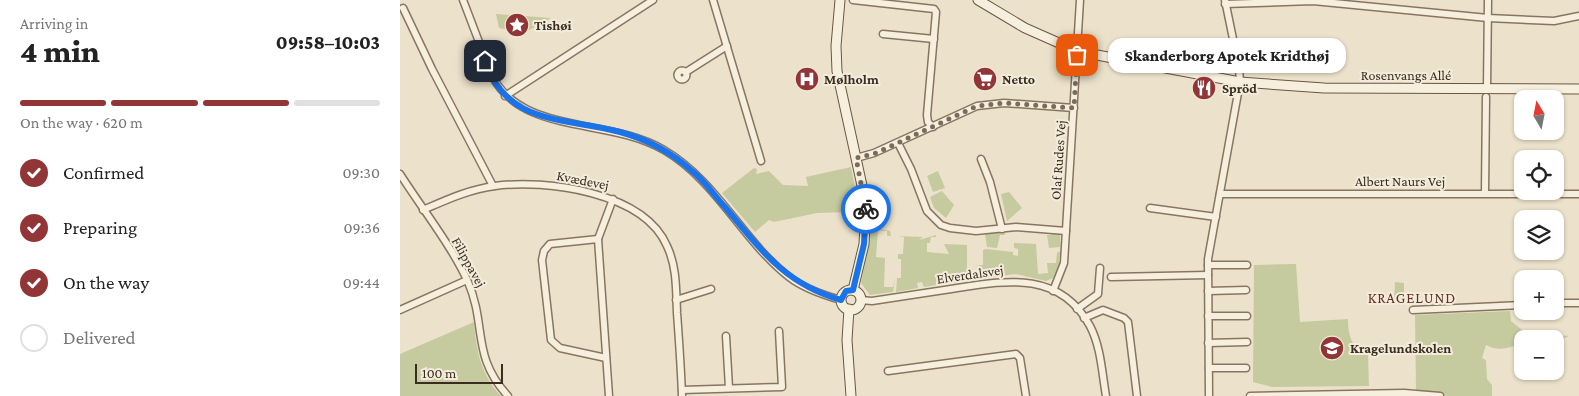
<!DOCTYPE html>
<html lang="en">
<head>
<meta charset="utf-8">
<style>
	body { margin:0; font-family:"Crimson Pro",serif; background:#f6f6f6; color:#222; height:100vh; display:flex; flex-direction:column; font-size:19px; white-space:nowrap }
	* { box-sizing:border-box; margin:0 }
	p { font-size:16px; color:#767676 }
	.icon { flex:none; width:28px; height:28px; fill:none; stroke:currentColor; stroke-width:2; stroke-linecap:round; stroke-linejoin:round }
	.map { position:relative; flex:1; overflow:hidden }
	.drawer { display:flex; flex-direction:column; background:#fff; width:400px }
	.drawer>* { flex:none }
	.needle { width:32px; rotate:350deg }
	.buttons { position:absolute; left:1114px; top:90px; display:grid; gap:10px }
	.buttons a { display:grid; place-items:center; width:50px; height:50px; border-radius:10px; background:#fff; box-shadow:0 1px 4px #0004; font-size:25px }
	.scale { position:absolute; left:15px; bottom:12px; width:88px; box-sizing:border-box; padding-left:5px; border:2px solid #392d22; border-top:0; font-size:14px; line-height:18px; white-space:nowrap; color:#392d22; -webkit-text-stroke:4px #f4ecda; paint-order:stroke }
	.pin { position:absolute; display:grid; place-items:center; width:42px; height:42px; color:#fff; margin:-21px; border-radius:10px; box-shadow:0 2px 8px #0006 }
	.courier { position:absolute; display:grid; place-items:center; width:50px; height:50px; margin:-25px; border:4px solid #1a73e8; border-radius:50%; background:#fff; color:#222; box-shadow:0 1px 6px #0007 }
	.bubble { position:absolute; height:35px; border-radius:15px; background:#fff; box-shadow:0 1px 4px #0004; font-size:16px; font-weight:800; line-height:35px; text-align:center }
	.head em { font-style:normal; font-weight:800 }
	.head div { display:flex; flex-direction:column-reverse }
	.head { display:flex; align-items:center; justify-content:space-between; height:85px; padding:0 20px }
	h1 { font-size:32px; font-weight:800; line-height:38px }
	.bar { display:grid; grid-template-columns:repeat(4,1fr); gap:8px 5px; align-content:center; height:60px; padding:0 20px }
	.bar i { height:6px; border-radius:4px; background:#e0e0e0 }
	.bar .selected { background:#923536 }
	.bar p { grid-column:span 4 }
	ol { padding:0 20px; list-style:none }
	li { display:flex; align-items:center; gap:15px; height:55px }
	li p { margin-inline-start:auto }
	li .icon { padding:5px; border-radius:50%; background:#923536; color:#fff; stroke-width:4 }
	li:last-child { color:#767676 }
	li i { width:28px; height:28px; border:2px solid #e0e0e0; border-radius:50% }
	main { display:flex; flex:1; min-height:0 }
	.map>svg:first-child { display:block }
	.green { fill:#c5ca9f }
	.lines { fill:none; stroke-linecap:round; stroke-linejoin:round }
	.street-casing { stroke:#887560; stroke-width:9 }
	.secondary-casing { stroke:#6a5643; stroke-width:11 }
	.street { stroke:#f7efde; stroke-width:6 }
	.secondary { stroke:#f7efde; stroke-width:9 }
	.done { stroke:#786c5d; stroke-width:5; stroke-dasharray:0 9 }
	.route { stroke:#1a73e8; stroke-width:6 }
	.labels { text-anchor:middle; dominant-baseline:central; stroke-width:4; stroke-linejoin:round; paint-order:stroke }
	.poi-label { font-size:14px; font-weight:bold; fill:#392d22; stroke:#f4ecda; text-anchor:start }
	.street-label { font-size:14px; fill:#392d22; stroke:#f4ecda }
	.neighbourhood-label { font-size:15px; letter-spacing:1px; fill:#633125; stroke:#f4ecda }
</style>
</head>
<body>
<main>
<section class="drawer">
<div class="head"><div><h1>4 min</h1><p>Arriving in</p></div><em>09:58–10:03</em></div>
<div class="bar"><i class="selected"></i><i class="selected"></i><i class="selected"></i><i></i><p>On the way · 620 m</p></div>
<ol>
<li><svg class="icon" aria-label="check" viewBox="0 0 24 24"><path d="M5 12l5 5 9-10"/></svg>Confirmed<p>09:30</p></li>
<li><svg class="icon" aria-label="check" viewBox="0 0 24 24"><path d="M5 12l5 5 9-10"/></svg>Preparing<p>09:36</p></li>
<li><svg class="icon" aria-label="check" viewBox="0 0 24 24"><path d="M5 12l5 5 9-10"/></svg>On the way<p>09:44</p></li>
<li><i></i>Delivered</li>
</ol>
</section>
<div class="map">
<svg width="1179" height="396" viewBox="0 0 1179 396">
	<rect width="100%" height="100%" fill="#ece2cb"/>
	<g class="green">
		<path d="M 96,14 L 151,18 L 124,33 L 99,28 Z"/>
		<path d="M 451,167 L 459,209 L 450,210 L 449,212 L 417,213 L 374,222 L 369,220 L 355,232 L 322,193 L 354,168 L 357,169 L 356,174 L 369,171 L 383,185 L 408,186 L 406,177 Z"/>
		<path d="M 538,171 L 545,188 L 533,192 L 527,176 Z"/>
		<path d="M 542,191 L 554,205 L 546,218 L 534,208 L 530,197 Z"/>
		<path d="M 609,192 L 622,208 L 607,221 L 601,194 Z"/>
		<path d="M 472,225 L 480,225 L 480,229 L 490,231 L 491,236 L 487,236 L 487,231 L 478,230 L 476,257 L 485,258 L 484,287 L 493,287 L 495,278 L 493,292 L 470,295 L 461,283 Z"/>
		<path d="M 605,232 L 605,235 L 600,235 L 597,248 L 587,247 L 585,234 Z"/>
		<path d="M 652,232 L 660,233 L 660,247 L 649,248 L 647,235 L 651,235 Z"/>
		<path d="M 536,235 L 536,237 L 531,237 L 530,243 L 527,243 L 527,252 L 549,254 L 544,244 L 567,245 L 567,274 L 576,274 L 577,265 L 579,278 L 524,287 L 522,282 L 517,283 L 518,288 L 496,292 L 497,278 L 501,278 L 501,259 L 498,259 L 498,254 L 503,254 L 504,237 L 498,236 L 523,237 L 519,240 Z"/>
		<path d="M 614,243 L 636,244 L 638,274 L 648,273 L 647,263 L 656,263 L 657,253 L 660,251 L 659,264 L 653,278 L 646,281 L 616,274 L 581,278 L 579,265 L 583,265 L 583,250 L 586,249 L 613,252 L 613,255 L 618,256 L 618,249 L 614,248 Z"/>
		<path d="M 896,264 L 900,322 L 948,319 C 948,334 951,349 968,354 L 969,386 L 872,387 L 853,382 L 854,265 Z"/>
		<path d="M 995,282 L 1004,283 L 1004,302 L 994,302 Z"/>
		<path d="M 1110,311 L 1111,321 L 1126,333 L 1169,336 L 1156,342 L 1155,339 L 1122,339 L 1122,343 C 1110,348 1099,352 1086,345 L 1082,358 L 1086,360 L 1087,379 L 1092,385 L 1092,396 L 1048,396 L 1016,391 L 1015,315 Z"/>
		<path d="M 74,322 C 76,350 81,375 101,396 L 0,396 L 0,354 Z"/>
	</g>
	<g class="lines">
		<g class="street-casing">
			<g id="street">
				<path d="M 63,0 L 92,76 C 124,136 209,117 264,150 C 317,181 342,240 389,277 C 403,288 423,295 441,300"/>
				<path d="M 313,0 L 361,161"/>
				<path d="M 453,0 L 534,9 L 536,12 L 527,115 L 528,122 L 533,127"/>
				<path d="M 825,4 L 913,1 L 1088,18 L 1154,21 L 1179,16"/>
				<path d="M 3,8 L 32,69 L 93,186"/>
				<path d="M 483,34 L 534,39"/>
				<circle cx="282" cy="75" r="4.5"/>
				<path d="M 286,72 L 327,46"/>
				<path d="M 1087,89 L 1088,0"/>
				<path d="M 105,96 L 253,0"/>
				<path d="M 498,143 L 511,169 L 527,211 L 541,225 L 550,228 L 576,231 L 616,227 L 666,231"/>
				<path d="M 456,158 L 474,153 L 577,106 L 604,103 L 674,108"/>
				<path d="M 581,159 L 590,182 L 602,229"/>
				<path d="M 0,174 C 21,207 53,248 68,282 C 87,326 71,356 108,396"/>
				<path d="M 1085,193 L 1086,97"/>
				<path d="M 820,194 L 1179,194"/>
				<path d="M 750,208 L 816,217"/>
				<path d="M 23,210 C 46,200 70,189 95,186 C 146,179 244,192 267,246 C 277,267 276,290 277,313 C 279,340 281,368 282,396"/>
				<path d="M 198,239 L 150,244 L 144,251 L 142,260 L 151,340 L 160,348 L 206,358"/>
				<path d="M 808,265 L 847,265"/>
				<path d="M 711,277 L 808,275"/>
				<path d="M 653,291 L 664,263 L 680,0"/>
				<path d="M 808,291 L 846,290"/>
				<path d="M 276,300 L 311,289"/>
				<path d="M 460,300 L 472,301 C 498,297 525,293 551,289 C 603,281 659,269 690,326 C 701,347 702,373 706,396"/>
				<path d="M 1155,303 L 1179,303"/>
				<path d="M 677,309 L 698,294 L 700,268"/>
				<path d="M 0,310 L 67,280"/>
				<path d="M 1013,310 L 1122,305"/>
				<path d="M 808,316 L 847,316"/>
				<path d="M 684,318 L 703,310 L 724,318 L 728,322 L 737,396"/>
				<path d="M 326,336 L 329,388"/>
				<path d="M 808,343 L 847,342"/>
				<path d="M 809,368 L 846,368"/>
				<path d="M 488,371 L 616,354 L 620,358 L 626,396"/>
				<path d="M 282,390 L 382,387 L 379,331"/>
				<path d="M 209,396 L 198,239 L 213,199"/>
				<path d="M 809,396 L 808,259 L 840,82 L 839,68 L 825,0"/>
				<path d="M 850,396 L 1004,393 L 1040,396"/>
			</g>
		</g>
		<g class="secondary-casing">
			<g id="secondary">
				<path d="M 440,0 L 436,46 L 437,71 L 466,204 L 464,244 L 453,290"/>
				<path d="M 578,0 L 625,28 L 668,47 L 697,55 L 840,82 L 924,88 L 1179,89"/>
				<circle cx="451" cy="300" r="10"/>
				<path d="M 449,309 L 447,340 L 451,396"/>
			</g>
		</g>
		<use href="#street" class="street"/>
		<use href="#secondary" class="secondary"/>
	</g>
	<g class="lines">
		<path class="done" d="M 466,209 L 456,158 L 474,154 L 577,106 L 604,103 L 674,108 L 677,55"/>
		<path class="route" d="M 85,61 C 107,126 164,117 220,132 C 246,139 271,152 292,171 C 305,181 314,195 325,207 C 361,250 385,284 441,300 L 446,291 L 453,290 L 464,244 L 466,209"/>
	</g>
	<defs>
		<g id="sight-disc" transform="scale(1.25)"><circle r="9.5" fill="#923536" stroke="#f4ecda"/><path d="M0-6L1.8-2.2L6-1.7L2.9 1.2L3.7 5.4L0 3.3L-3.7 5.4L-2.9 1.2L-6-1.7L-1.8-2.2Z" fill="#fff"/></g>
		<g id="hospital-disc" transform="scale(1.25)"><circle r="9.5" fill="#923536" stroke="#f4ecda"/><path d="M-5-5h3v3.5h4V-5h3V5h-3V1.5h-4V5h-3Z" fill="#fff"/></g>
		<g id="supermarket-disc" transform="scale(1.25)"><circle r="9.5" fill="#923536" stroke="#f4ecda"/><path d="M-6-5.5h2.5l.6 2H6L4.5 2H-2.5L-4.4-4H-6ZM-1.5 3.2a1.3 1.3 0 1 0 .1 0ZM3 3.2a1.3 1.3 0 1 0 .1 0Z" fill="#fff"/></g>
		<g id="restaurant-disc" transform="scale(1.25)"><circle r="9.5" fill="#923536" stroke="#f4ecda"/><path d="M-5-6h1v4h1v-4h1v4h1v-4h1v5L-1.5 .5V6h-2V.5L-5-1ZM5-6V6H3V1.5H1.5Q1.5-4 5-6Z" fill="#fff"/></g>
		<g id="school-disc" transform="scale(1.25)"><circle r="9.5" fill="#923536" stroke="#f4ecda"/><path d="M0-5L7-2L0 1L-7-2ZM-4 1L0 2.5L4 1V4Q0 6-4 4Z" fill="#fff"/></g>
	</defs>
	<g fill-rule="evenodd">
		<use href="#sight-disc" x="117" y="25"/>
		<use href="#hospital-disc" x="407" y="79"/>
		<use href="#supermarket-disc" x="585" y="79"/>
		<use href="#restaurant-disc" x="804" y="88"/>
		<use href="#school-disc" x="932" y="348"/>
	</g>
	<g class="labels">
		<g class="poi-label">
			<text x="134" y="25">Tishøi</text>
			<text x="424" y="79">Mølholm</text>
			<text x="602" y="79">Netto</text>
			<text x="822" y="88">Spröd</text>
			<text x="950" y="348">Kragelundskolen</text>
		</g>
		<g class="street-label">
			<text x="1006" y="75">Rosenvangs Allé</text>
			<text transform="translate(658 160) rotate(-86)">Olaf Rudes Vej</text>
			<text transform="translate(183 180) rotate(11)">Kvædevej</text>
			<text x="1000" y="181">Albert Naurs Vej</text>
			<text transform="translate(69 262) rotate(61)">Filippavej</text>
			<text transform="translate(570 274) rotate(-8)">Elverdalsvej</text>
		</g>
		<g class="neighbourhood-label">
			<text x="1012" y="298">KRAGELUND</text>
		</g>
	</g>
</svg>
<div class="buttons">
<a><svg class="needle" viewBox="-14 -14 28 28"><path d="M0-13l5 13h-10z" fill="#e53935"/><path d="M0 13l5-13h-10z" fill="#767676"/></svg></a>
<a><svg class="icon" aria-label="locate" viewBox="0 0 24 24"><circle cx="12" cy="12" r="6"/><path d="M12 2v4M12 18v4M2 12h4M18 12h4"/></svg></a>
<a><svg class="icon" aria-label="layers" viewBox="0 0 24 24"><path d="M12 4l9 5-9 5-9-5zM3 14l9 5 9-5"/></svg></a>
<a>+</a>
<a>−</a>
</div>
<div class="scale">100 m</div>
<div class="pin" style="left:677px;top:55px;background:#ea580c"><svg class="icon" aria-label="bag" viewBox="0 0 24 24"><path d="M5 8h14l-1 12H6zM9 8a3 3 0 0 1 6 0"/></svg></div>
<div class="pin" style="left:85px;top:61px;background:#1f2937"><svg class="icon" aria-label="home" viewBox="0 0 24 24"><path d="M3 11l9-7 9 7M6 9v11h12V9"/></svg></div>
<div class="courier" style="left:466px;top:209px"><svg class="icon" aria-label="bike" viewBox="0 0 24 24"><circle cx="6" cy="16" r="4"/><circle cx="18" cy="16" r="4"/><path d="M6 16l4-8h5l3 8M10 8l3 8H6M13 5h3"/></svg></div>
<div class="bubble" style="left:708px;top:38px;width:238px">Skanderborg Apotek Kridthøj</div>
</div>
</main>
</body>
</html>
